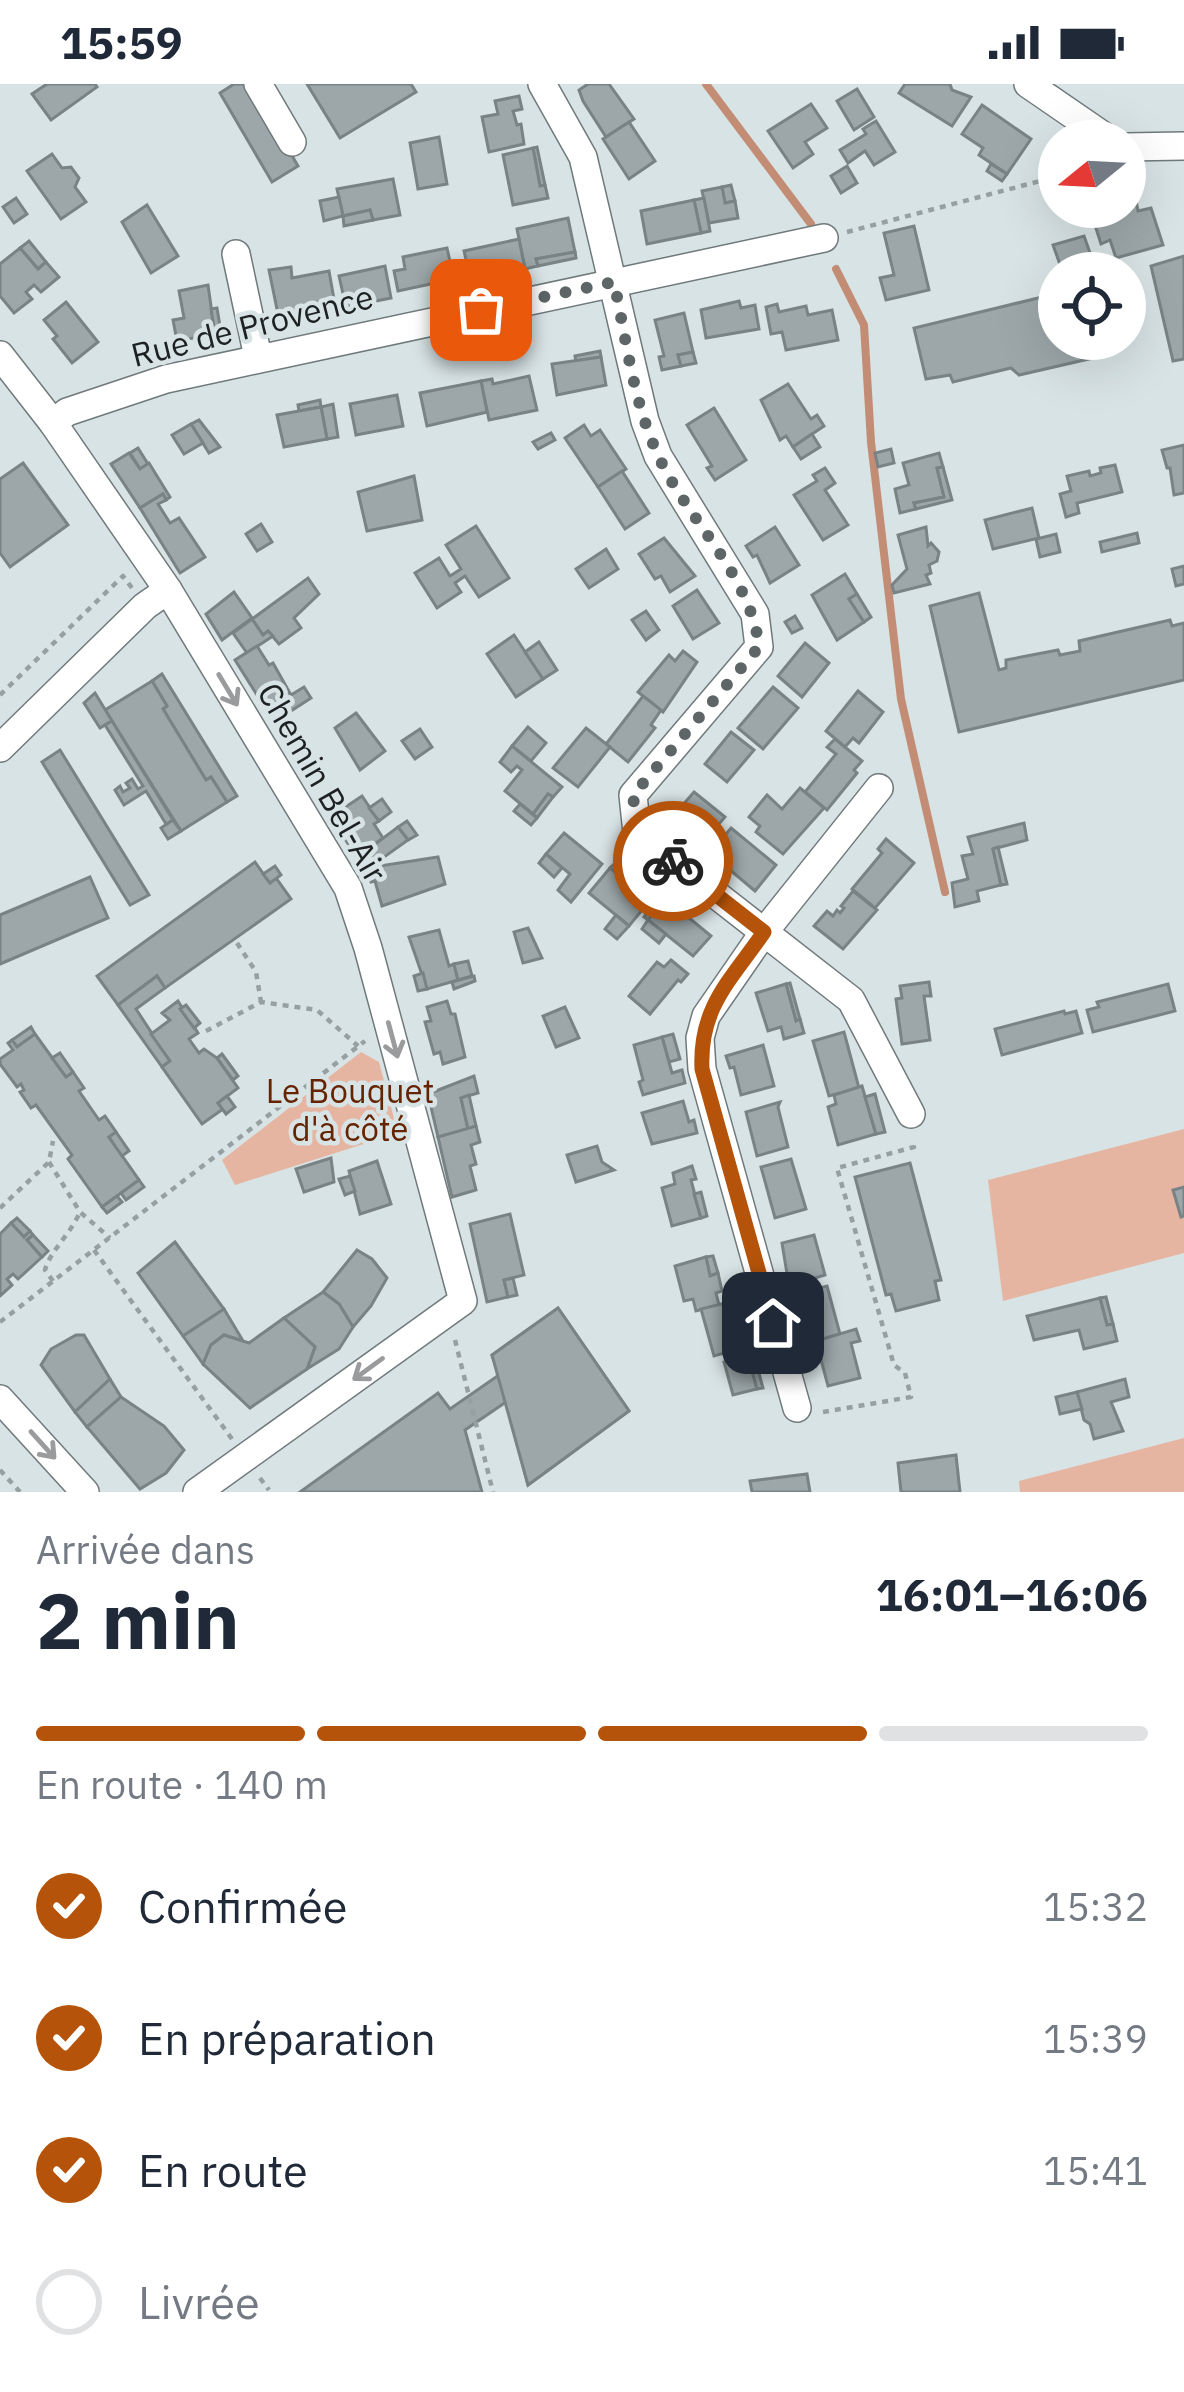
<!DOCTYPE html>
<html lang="fr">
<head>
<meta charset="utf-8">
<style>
	body { margin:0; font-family:"IBM Plex Sans",sans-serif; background:#f6f6f7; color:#1f2937; height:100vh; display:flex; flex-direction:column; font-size:45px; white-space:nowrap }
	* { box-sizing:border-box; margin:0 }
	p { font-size:39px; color:#747a83 }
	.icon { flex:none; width:66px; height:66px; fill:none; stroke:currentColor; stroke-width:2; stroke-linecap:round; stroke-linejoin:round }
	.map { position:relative; height:1408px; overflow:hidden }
	.drawer { display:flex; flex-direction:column; background:#fff; flex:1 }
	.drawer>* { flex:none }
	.needle { width:78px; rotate:252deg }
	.buttons { position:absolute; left:1038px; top:36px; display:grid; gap:24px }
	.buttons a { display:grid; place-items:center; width:108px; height:108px; border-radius:50%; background:#fff; box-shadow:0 12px 48px #0002; font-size:60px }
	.pin { position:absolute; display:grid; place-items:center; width:102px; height:102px; color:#fff; margin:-51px; border-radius:24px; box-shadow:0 6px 18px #0006 }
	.courier { position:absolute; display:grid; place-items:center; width:120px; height:120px; margin:-60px; border:9px solid #b45309; border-radius:50%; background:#fff; color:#222; box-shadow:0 3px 15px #0007 }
	.head em { font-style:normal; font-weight:800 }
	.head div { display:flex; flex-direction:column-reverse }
	.head { display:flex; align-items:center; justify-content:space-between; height:204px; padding:0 36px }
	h1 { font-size:78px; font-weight:800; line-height:90px }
	.bar { display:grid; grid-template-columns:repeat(4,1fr); gap:18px 12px; align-content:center; height:144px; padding:0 36px }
	.bar i { height:15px; border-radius:9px; background:#e0e1e3 }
	.bar .current { background:#b45309 }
	.bar p { grid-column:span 4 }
	ol { padding:0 36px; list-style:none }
	li { display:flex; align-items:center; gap:36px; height:132px }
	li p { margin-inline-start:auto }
	li .icon { padding:12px; border-radius:50%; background:#b45309; color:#fff; stroke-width:4 }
	li:last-child { color:#747a83 }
	li i { width:66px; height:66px; border:6px solid #e0e1e3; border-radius:50% }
	.status { display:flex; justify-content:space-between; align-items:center; height:84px; padding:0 60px; background:#fff; direction:ltr }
	.status svg { height:33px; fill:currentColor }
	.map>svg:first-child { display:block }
	.green { fill:#e6b5a1 }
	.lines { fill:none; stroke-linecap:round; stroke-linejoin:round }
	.stream { stroke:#c38d75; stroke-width:8 }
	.building { fill:#9da7a9; stroke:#798385; stroke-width:3 }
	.minor-casing { stroke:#70797b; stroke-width:30 }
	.path { stroke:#97a0a1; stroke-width:4.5; stroke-dasharray:6 6; stroke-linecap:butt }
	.minor { stroke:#fff; stroke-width:27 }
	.oneway { stroke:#999b9c }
	.done { stroke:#5e6566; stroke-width:12; stroke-dasharray:0 21.6 }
	.route { stroke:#b45309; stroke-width:15 }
	.labels { text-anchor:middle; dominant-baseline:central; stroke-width:9; stroke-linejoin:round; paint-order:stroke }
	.street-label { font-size:33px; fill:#1d2122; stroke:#d8e3e5 }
	.park-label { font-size:33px; fill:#662300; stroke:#d8e3e5 }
</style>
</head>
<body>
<div class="status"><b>15:59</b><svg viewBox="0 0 49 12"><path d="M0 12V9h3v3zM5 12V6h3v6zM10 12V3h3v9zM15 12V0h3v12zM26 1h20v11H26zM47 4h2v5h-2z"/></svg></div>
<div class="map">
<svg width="1184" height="1408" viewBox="0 0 1184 1408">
	<rect width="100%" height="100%" fill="#d8e3e5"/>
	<g class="green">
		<path d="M 361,968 L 379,978 L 398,1049 L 235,1101 L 222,1076 Z"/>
		<path d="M 1184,1045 L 1184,1169 L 1003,1217 L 988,1096 Z"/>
		<path d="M 1184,1354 L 1184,1408 L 1020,1408 L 1019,1397 Z"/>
	</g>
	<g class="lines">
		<g class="stream">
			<path d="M 706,0 L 811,140"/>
			<path d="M 836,185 L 864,241 L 871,358 L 901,615 L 945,808"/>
		</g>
	</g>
	<g class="building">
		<path d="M 47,0 L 95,0 L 97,3 L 51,36 L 32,10 Z"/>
		<path d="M 234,0 L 250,0 L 298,82 L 272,98 L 220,9 Z"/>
		<path d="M 307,0 L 411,0 L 416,8 L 340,54 Z"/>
		<path d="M 588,0 L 609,0 L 634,35 L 606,53 L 583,17 L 579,6 Z"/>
		<path d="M 905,0 L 950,0 L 952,6 L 971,13 L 952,42 L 899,9 Z"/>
		<path d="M 857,5 L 874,33 L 854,46 L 837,17 Z"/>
		<path d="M 519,12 L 522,25 L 513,27 L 517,41 L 521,40 L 524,60 L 489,68 L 482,33 L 498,30 L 495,17 Z"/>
		<path d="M 811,20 L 827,44 L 805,58 L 813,70 L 793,84 L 768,47 Z"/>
		<path d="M 982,21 L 1031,55 L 1007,90 L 979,71 L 983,64 L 962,50 Z"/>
		<path d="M 876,37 L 895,68 L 874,81 L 865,67 L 848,79 L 840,66 L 866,50 L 863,45 Z"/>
		<path d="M 629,38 L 655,77 L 629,95 L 603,55 Z"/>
		<path d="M 439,53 L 447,100 L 418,105 L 410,59 Z"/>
		<path d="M 537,63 L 545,101 L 540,102 L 533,64 Z"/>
		<path d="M 533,64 L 540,102 L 545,101 L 548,114 L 513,121 L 503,71 Z"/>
		<path d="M 52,70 L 62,84 L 71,83 L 79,94 L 75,103 L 86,118 L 61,135 L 27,87 Z"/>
		<path d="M 991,80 L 1007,90 L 1002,97 L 987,87 Z"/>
		<path d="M 847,82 L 857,99 L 841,109 L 831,92 Z"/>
		<path d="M 393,95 L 400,131 L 373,136 L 370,126 L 343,132 L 337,105 Z"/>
		<path d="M 731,101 L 735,117 L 725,119 L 722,103 Z"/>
		<path d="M 722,103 L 725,119 L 735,117 L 738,134 L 709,139 L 702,107 Z"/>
		<path d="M 339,113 L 343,132 L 324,137 L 320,117 Z"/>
		<path d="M 16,114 L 27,130 L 14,139 L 3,123 Z"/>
		<path d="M 704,114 L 710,147 L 701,149 L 694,116 Z"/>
		<path d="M 694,116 L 701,149 L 647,160 L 641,127 Z"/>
		<path d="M 1136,116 L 1138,127 L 1151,124 L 1163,161 L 1116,174 L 1110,156 L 1101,160 L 1094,138 L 1087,139 L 1084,126 L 1072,128 L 1071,123 L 1125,123 L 1125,119 Z"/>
		<path d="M 147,121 L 178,172 L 151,189 L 122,138 Z"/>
		<path d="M 370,126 L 373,136 L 344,142 L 343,132 Z"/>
		<path d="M 568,134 L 575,168 L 536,175 L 538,182 L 525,185 L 517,145 Z"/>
		<path d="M 914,142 L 929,206 L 886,216 L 880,194 L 894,191 L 884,149 Z"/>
		<path d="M 1084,152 L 1094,180 L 1063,189 L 1053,161 Z"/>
		<path d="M 519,155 L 525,185 L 470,193 L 464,167 Z"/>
		<path d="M 29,157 L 46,178 L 38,185 L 20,164 Z"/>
		<path d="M 20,164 L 38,185 L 46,178 L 59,193 L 41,208 L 34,201 L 26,208 L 32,215 L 14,229 L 0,212 L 0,180 Z"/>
		<path d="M 447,164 L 454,195 L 398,207 L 394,187 L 405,185 L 403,173 Z"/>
		<path d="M 575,168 L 576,174 L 538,182 L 536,175 Z"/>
		<path d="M 1184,172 L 1184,275 L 1173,277 L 1151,182 Z"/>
		<path d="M 385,182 L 391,214 L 346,223 L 339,192 Z"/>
		<path d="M 291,183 L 292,194 L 329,187 L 334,215 L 307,220 L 308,229 L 279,235 L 269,186 Z"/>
		<path d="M 208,201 L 215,250 L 177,257 L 173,236 L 184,234 L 179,207 Z"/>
		<path d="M 1059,209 L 1059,255 L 1103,255 L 1106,271 L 1019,291 L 1011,284 L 953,298 L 950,291 L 926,295 L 914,244 Z"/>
		<path d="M 739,217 L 741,224 L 755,221 L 759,245 L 706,254 L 701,226 Z"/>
		<path d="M 66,218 L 98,258 L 72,279 L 53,255 L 57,252 L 44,236 Z"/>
		<path d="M 777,220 L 779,228 L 806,222 L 808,231 L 832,226 L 838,256 L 786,266 L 782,248 L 771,250 L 766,223 Z"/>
		<path d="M 217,224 L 221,248 L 215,250 L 211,225 Z"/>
		<path d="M 684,229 L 693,268 L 678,271 L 681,282 L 662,286 L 659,273 L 664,272 L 655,236 Z"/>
		<path d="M 600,267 L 601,273 L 576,278 L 575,272 Z"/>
		<path d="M 693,268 L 696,279 L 681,282 L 678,271 Z"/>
		<path d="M 601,273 L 606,301 L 557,311 L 552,280 Z"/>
		<path d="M 529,292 L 537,326 L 489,336 L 481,297 L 492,295 L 493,300 Z"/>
		<path d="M 481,297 L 487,328 L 427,342 L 420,309 Z"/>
		<path d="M 788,300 L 811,335 L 817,331 L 824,342 L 793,363 L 786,352 L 780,356 L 761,316 Z"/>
		<path d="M 397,311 L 403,342 L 356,351 L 350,320 Z"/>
		<path d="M 320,316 L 321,323 L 299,327 L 298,321 Z"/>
		<path d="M 333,320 L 338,353 L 327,355 L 321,323 Z"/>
		<path d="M 321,323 L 327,355 L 284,363 L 277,331 Z"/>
		<path d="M 714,324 L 746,376 L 715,396 L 707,384 L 712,382 L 687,341 Z"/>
		<path d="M 199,336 L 220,363 L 209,369 L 191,340 Z"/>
		<path d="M 191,340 L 203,359 L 184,370 L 172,351 Z"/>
		<path d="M 584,341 L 591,352 L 600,346 L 626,385 L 598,403 L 565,354 Z"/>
		<path d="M 551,349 L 555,356 L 538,365 L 533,358 Z"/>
		<path d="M 812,350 L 820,363 L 801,375 L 793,363 Z"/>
		<path d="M 1184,361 L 1184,409 L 1174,411 L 1170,384 L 1167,384 L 1162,366 Z"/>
		<path d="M 138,364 L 148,380 L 140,385 L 130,369 Z"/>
		<path d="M 891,365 L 894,379 L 878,383 L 875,369 Z"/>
		<path d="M 129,369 L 140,385 L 149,379 L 170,413 L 166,416 L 163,410 L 140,424 L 111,380 Z"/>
		<path d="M 939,369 L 943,383 L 937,384 L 944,413 L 914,419 L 916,425 L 900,429 L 895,405 L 909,401 L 903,379 Z"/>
		<path d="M 23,379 L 68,441 L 10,483 L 0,469 L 0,395 Z"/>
		<path d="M 1115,381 L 1122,408 L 1077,419 L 1079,429 L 1066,433 L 1060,410 L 1071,407 L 1067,392 L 1089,387 L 1090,392 L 1101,389 L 1100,384 Z"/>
		<path d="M 943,383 L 952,416 L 916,425 L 914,419 L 944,413 L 937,384 Z"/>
		<path d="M 825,384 L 835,399 L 825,406 L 848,441 L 823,456 L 794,411 L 817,397 L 813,391 Z"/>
		<path d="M 622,387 L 649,429 L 625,445 L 598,403 Z"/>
		<path d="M 414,392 L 422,436 L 367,447 L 358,408 Z"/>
		<path d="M 163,410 L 166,416 L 158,420 L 170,439 L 179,434 L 205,473 L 180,489 L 140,424 Z"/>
		<path d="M 1032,424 L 1039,454 L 993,465 L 985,436 Z"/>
		<path d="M 261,440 L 272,458 L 257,467 L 246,450 Z"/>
		<path d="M 476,442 L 509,494 L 479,513 L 465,492 L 455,499 L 461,508 L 437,524 L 415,489 L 439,474 L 450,492 L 461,485 L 446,461 Z"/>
		<path d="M 775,443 L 799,481 L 770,499 L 757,471 L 753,473 L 746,462 Z"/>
		<path d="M 926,443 L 928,462 L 931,459 L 939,468 L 937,477 L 929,481 L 931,489 L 926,491 L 930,500 L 894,509 L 892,501 L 907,485 L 898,451 Z"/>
		<path d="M 1137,449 L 1139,459 L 1102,468 L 1100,458 Z"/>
		<path d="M 1056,450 L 1060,468 L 1040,473 L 1036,455 Z"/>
		<path d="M 664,454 L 695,492 L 670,508 L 661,492 L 655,495 L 639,470 Z"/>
		<path d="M 606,465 L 618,485 L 589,504 L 576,485 Z"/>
		<path d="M 1184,482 L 1184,500 L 1176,502 L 1172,485 Z"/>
		<path d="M 845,490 L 857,510 L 849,515 L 864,538 L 837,556 L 812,511 Z"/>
		<path d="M 308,494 L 319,510 L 294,534 L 301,544 L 279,560 L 268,547 L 263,551 L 252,535 Z"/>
		<path d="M 697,506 L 719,539 L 693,555 L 673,522 Z"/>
		<path d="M 234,508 L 252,534 L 222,556 L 206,530 Z"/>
		<path d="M 979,509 L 999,586 L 1006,584 L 1006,576 L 1058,566 L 1060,571 L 1080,567 L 1079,557 L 1170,536 L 1172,542 L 1184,539 L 1184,596 L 959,648 L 930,522 Z"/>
		<path d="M 857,510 L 871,533 L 864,538 L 849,515 Z"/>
		<path d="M 646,527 L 659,546 L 646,556 L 632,536 Z"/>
		<path d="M 795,532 L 802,544 L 792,549 L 785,538 Z"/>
		<path d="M 252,535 L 263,551 L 268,547 L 273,552 L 247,569 L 233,549 Z"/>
		<path d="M 514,551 L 543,595 L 516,613 L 487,570 Z"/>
		<path d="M 539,558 L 557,586 L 543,595 L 525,568 Z"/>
		<path d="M 805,559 L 829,579 L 802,613 L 778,592 Z"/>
		<path d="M 257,562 L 269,581 L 273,579 L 291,611 L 304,603 L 311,614 L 274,638 L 235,576 Z"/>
		<path d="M 683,567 L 697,578 L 663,628 L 638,608 L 669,571 L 675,577 Z"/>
		<path d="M 162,590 L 237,712 L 227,718 L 211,693 L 206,696 L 163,625 L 167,622 L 152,597 Z"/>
		<path d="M 152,597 L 167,622 L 163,625 L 206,696 L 211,693 L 227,718 L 181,747 L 105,626 Z"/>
		<path d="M 773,603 L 798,624 L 763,665 L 738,644 Z"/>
		<path d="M 858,607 L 883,628 L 859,659 L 853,654 L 845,663 L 826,647 Z"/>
		<path d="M 95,609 L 112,637 L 100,644 L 84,619 Z"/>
		<path d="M 643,612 L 661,626 L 651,641 L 655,644 L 628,678 L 606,660 Z"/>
		<path d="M 356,629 L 385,667 L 360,686 L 335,644 Z"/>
		<path d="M 112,637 L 173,736 L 166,740 L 146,707 L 124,721 L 115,706 L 120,702 L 123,708 L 130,704 L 126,699 L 132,695 L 138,705 L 143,702 L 105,641 Z"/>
		<path d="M 528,643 L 546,659 L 531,677 L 512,662 Z"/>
		<path d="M 586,644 L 610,663 L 578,703 L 553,684 Z"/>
		<path d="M 420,645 L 432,663 L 415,675 L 402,657 Z"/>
		<path d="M 731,648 L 754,666 L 727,698 L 705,680 Z"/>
		<path d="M 835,655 L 862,677 L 854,686 L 857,689 L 827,726 L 805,708 L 836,670 L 827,663 Z"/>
		<path d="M 512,662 L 562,703 L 553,713 L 548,710 L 533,730 L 505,707 L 522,686 L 517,682 L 511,688 L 500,678 Z"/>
		<path d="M 60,666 L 149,811 L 130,821 L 42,678 Z"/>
		<path d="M 800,704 L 824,724 L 783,770 L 756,748 L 760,742 L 749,733 L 767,711 L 782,725 Z"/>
		<path d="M 694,708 L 725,733 L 705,756 L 674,731 Z"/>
		<path d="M 548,710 L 553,713 L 537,734 L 533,730 Z"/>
		<path d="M 362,712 L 379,737 L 374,740 L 383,754 L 357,773 L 323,722 L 334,716 L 341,726 Z"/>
		<path d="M 382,715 L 391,728 L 379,737 L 369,724 Z"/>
		<path d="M 520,720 L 537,734 L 531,741 L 514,727 Z"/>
		<path d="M 173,736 L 181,747 L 168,755 L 161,744 Z"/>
		<path d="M 407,737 L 417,751 L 408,756 L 398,743 Z"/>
		<path d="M 1024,739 L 1027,756 L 993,765 L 1001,801 L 977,807 L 979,817 L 955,823 L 952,799 L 968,795 L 962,772 L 973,770 L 968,753 Z"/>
		<path d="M 398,743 L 408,756 L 377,778 L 380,782 L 438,773 L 445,800 L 382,822 L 375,797 L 371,798 L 358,773 Z"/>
		<path d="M 731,744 L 776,781 L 755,807 L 710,769 Z"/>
		<path d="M 564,749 L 602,780 L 571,818 L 558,806 L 570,790 L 546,770 Z"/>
		<path d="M 886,755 L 914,779 L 875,824 L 852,805 L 882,769 L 878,765 Z"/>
		<path d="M 998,763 L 1007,800 L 1001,801 L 993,765 Z"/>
		<path d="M 546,770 L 562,784 L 554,793 L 539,779 Z"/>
		<path d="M 255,778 L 270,799 L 276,794 L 291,815 L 165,904 L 157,892 L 118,921 L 97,892 Z"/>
		<path d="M 613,781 L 642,806 L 639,809 L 610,784 Z"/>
		<path d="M 275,782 L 281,791 L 270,799 L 263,790 Z"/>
		<path d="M 610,784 L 639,809 L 642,806 L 652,814 L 629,842 L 589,809 Z"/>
		<path d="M 90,793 L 108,834 L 0,880 L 0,831 Z"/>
		<path d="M 853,807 L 877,826 L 843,865 L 814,842 L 827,827 L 833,832 L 837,826 L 840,829 L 844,824 L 841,822 Z"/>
		<path d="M 661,812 L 666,815 L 648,836 L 644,833 Z"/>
		<path d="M 666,815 L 711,852 L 693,872 L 648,836 Z"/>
		<path d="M 616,831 L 629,842 L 617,855 L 605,845 Z"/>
		<path d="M 648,836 L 666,850 L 659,859 L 642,845 Z"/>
		<path d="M 528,844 L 542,874 L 523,879 L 514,848 Z"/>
		<path d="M 439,846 L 449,882 L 454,880 L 458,896 L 427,905 L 409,853 Z"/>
		<path d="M 671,876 L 688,890 L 681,898 L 678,896 L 650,930 L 629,912 L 657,878 L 664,883 Z"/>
		<path d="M 468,877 L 472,892 L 458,896 L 454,880 Z"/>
		<path d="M 423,889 L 427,905 L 418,907 L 414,892 Z"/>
		<path d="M 157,892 L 165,904 L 136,925 L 170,977 L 162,983 L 118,921 Z"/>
		<path d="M 474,892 L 475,897 L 454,905 L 452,898 Z"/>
		<path d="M 929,898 L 931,912 L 924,912 L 930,956 L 902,960 L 896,915 L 902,914 L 900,902 Z"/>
		<path d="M 790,899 L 800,935 L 796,937 L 786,900 Z"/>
		<path d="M 786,900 L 796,937 L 800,935 L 804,949 L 784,955 L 781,943 L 768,947 L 756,909 Z"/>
		<path d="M 1168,900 L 1175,927 L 1093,948 L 1087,926 L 1099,923 L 1097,918 Z"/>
		<path d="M 178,917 L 198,949 L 189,955 L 199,969 L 204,965 L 217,974 L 238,1004 L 218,1019 L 223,1025 L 202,1040 L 162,983 L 170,977 L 151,950 L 170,936 L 162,929 Z"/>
		<path d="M 447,917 L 451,930 L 455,930 L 465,973 L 443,980 L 440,968 L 434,970 L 425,938 L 431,937 L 427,923 Z"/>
		<path d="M 186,921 L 200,939 L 194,944 L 180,925 Z"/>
		<path d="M 565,923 L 579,954 L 556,963 L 543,932 Z"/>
		<path d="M 1064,927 L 1065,930 L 1076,927 L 1082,949 L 1002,971 L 995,945 Z"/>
		<path d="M 31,943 L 35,950 L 17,963 L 12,956 Z"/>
		<path d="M 844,948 L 859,1004 L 829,1012 L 813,957 Z"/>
		<path d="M 35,950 L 66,993 L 73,988 L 84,1004 L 79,1007 L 99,1036 L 105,1032 L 116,1048 L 109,1053 L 139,1096 L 102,1123 L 68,1075 L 72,1071 L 36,1021 L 31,1024 L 20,1008 L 24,1006 L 21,1000 L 17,1003 L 0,980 L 0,975 L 13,966 L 8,959 L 12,956 L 17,963 Z"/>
		<path d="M 673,950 L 680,975 L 669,978 L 662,953 Z"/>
		<path d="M 662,953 L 672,989 L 682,986 L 685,999 L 643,1011 L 639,998 L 643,996 L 634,961 Z"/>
		<path d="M 763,961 L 774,1002 L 741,1011 L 734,983 L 730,984 L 726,972 Z"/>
		<path d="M 60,969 L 73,988 L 66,993 L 52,974 Z"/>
		<path d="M 222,970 L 238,992 L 233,996 L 217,974 Z"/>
		<path d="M 474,992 L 478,1009 L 461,1014 L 468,1045 L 438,1053 L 428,1010 Z"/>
		<path d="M 862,1002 L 876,1050 L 838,1061 L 828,1023 L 836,1020 L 834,1011 Z"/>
		<path d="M 875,1010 L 885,1048 L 876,1050 L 865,1013 Z"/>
		<path d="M 469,1011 L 476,1042 L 468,1045 L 461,1014 Z"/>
		<path d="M 227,1012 L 235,1023 L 226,1030 L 218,1019 Z"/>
		<path d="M 683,1017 L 689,1038 L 694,1036 L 697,1049 L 652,1060 L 642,1029 Z"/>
		<path d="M 780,1018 L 778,1023 L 788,1063 L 757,1072 L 746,1028 Z"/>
		<path d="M 476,1042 L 480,1058 L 471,1061 L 476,1080 L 470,1082 L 476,1106 L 452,1113 L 438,1053 Z"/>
		<path d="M 116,1048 L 129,1067 L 122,1072 L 109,1053 Z"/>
		<path d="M 597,1062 L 602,1078 L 614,1086 L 576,1098 L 567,1071 Z"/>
		<path d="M 331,1074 L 334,1098 L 304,1108 L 296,1085 Z"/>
		<path d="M 791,1075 L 806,1125 L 775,1134 L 761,1083 Z"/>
		<path d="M 377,1077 L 391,1120 L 360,1130 L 349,1087 Z"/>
		<path d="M 910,1079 L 941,1196 L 935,1197 L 939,1216 L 896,1227 L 891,1210 L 886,1211 L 855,1093 Z"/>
		<path d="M 692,1082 L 696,1095 L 691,1096 L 701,1134 L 672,1142 L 662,1104 L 675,1100 L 673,1089 Z"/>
		<path d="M 350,1092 L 355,1107 L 345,1111 L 339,1095 Z"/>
		<path d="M 139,1096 L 144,1103 L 126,1116 L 121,1109 Z"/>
		<path d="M 1184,1103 L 1184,1132 L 1181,1133 L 1173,1106 Z"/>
		<path d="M 701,1108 L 707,1132 L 701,1134 L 694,1110 Z"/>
		<path d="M 117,1112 L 122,1118 L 107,1129 L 102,1123 Z"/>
		<path d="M 510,1130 L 524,1191 L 504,1196 L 508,1213 L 487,1218 L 470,1140 Z"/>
		<path d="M 17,1134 L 30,1147 L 24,1153 L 11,1139 Z"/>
		<path d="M 11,1139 L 24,1153 L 30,1147 L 33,1151 L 27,1156 L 42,1173 L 18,1195 L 13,1190 L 7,1195 L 12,1201 L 0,1212 L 0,1150 Z"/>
		<path d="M 33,1151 L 48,1167 L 42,1173 L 27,1156 Z"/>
		<path d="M 814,1151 L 825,1191 L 789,1202 L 782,1159 Z"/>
		<path d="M 175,1158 L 224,1225 L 183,1252 L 138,1189 Z"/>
		<path d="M 357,1166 L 372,1175 L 387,1194 L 371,1222 L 353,1243 L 339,1220 L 323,1208 Z"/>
		<path d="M 713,1172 L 718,1189 L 710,1192 L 706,1173 Z"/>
		<path d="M 706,1173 L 710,1192 L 718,1189 L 722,1207 L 716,1209 L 719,1221 L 696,1227 L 693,1215 L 684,1217 L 675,1182 Z"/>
		<path d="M 513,1194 L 517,1211 L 508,1213 L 504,1196 Z"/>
		<path d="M 827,1202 L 840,1250 L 813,1258 L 800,1209 Z"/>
		<path d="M 323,1208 L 339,1220 L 353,1243 L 339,1265 L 307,1285 L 315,1263 L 284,1234 Z"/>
		<path d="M 1106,1213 L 1113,1240 L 1107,1241 L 1100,1214 Z"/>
		<path d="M 1100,1214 L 1107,1241 L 1113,1240 L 1117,1257 L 1084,1265 L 1079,1246 L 1034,1256 L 1027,1232 Z"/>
		<path d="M 729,1218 L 742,1264 L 714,1272 L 701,1225 Z"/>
		<path d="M 558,1224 L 629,1327 L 528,1401 L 506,1318 L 465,1346 L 482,1408 L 300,1408 L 438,1309 L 450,1325 L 499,1291 L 492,1271 Z"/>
		<path d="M 558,1224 L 629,1327 L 528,1401 L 492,1271 Z"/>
		<path d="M 224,1225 L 243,1257 L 224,1251 L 211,1261 L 203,1280 L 183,1252 Z"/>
		<path d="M 284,1234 L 315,1263 L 307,1285 L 250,1324 L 203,1280 L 211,1261 L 224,1251 L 249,1259 Z"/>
		<path d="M 856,1245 L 860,1257 L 851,1259 L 860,1294 L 828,1302 L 816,1257 Z"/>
		<path d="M 76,1251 L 84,1251 L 110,1295 L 75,1328 L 41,1281 L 51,1265 Z"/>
		<path d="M 748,1271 L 757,1305 L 733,1311 L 724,1278 Z"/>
		<path d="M 757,1282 L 763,1304 L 757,1305 L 751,1283 Z"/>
		<path d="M 110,1295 L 121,1313 L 87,1343 L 75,1328 Z"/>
		<path d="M 1125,1295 L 1129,1313 L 1111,1318 L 1123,1347 L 1094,1355 L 1090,1340 L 1084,1336 L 1077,1308 Z"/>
		<path d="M 1077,1308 L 1082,1325 L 1060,1330 L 1056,1313 Z"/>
		<path d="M 121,1313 L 164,1342 L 184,1366 L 166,1389 L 140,1405 L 87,1343 Z"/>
		<path d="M 956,1371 L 960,1408 L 901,1408 L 898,1379 Z"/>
		<path d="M 807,1390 L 810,1408 L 752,1408 L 750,1397 Z"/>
	</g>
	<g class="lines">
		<g class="minor-casing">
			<g id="minor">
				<path d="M 258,0 L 292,58"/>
				<path d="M 542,0 L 583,73 L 645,337 L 658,372 L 755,530 L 759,563 L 633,711 L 637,749 L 851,916 L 911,1030"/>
				<path d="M 1028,0 L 1111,57"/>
				<path d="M 1125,63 L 1184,62"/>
				<path d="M 236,170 L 258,273"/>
				<path d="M 0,271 L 53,339 L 168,506 L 348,804 L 368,864 L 463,1217 L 197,1408"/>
				<path d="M 53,339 L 67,328 L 166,295 L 824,154"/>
				<path d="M 0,664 L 145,522 L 168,506"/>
				<path d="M 0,1315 L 85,1408"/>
				<path d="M 797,1324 L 702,985 L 700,954 L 706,932 L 764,848 L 879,704"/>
			</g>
		</g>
		<g class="path">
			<path d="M 847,148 L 1059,92"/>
			<path d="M 0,611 L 123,492 L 132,504"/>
			<path d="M 237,859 L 256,888 L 261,918"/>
			<path d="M 206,947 L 261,918 L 317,926 L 358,962"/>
			<path d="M 49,1078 L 80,1128 L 110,1154"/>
			<path d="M 0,1124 L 49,1078 L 53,1057"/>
			<path d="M 94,1166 L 232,1355"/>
			<path d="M 53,1197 L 45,1186 C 50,1167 70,1151 80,1128"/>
			<path d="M 0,1238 L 365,957"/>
			<path d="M 455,1256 L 493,1408"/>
			<path d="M 823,1328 L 911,1313 L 905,1289 L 894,1281 L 837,1084 L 914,1063 L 912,1056"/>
			<path d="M 0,1386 L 20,1408"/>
			<path d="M 260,1394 L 269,1406"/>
		</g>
		<use href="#minor" class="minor"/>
	</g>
	<defs><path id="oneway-shaft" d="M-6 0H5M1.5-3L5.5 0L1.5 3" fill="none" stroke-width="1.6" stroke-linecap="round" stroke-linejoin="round" transform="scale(3)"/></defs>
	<g class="oneway">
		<use href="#oneway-shaft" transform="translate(228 606) rotate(59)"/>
		<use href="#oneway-shaft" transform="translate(393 956) rotate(75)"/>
		<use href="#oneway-shaft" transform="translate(368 1285) rotate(144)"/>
		<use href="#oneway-shaft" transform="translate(43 1361) rotate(48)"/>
	</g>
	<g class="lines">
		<path class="done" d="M 481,226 L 614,198 C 626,254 633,316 657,369 C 686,435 751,490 759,563 L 633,711 L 637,749 L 673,777"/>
		<path class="route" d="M 673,777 L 764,848 C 731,896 699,923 702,985 L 773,1239"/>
	</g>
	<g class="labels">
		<g class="street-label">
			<text transform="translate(252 241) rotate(-14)">Rue de Provence</text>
			<text transform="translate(323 698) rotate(60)">Chemin Bel-Air</text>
		</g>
		<g class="park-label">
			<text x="350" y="1006">Le Bouquet<tspan x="350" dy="38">d'à côté</tspan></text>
		</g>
	</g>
</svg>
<div class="buttons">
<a><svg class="needle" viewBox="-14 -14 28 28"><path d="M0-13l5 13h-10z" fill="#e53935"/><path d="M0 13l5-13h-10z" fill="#747a83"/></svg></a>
<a><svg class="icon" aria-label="locate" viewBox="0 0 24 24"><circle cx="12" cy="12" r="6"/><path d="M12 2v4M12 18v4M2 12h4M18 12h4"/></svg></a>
</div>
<div class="pin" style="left:481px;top:226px;background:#ea580c"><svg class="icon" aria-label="bag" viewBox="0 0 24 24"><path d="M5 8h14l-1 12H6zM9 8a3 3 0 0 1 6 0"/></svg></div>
<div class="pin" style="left:773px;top:1239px;background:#1f2937"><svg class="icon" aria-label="home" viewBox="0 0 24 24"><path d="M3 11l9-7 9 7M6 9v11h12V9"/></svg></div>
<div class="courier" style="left:673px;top:777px"><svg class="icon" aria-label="bike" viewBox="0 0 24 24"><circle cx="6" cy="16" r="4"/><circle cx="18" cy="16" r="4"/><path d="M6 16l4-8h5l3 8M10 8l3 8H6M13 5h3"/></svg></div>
</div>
<section class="drawer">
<div class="head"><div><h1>2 min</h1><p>Arrivée dans</p></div><em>16:01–16:06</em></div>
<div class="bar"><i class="current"></i><i class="current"></i><i class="current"></i><i></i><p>En route · 140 m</p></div>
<ol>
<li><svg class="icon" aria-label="check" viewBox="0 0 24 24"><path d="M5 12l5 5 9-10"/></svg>Confirmée<p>15:32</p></li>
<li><svg class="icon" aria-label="check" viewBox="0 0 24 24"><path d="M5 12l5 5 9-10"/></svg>En préparation<p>15:39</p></li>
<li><svg class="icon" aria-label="check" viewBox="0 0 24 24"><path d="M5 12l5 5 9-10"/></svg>En route<p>15:41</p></li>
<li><i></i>Livrée</li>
</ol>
</section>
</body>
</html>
